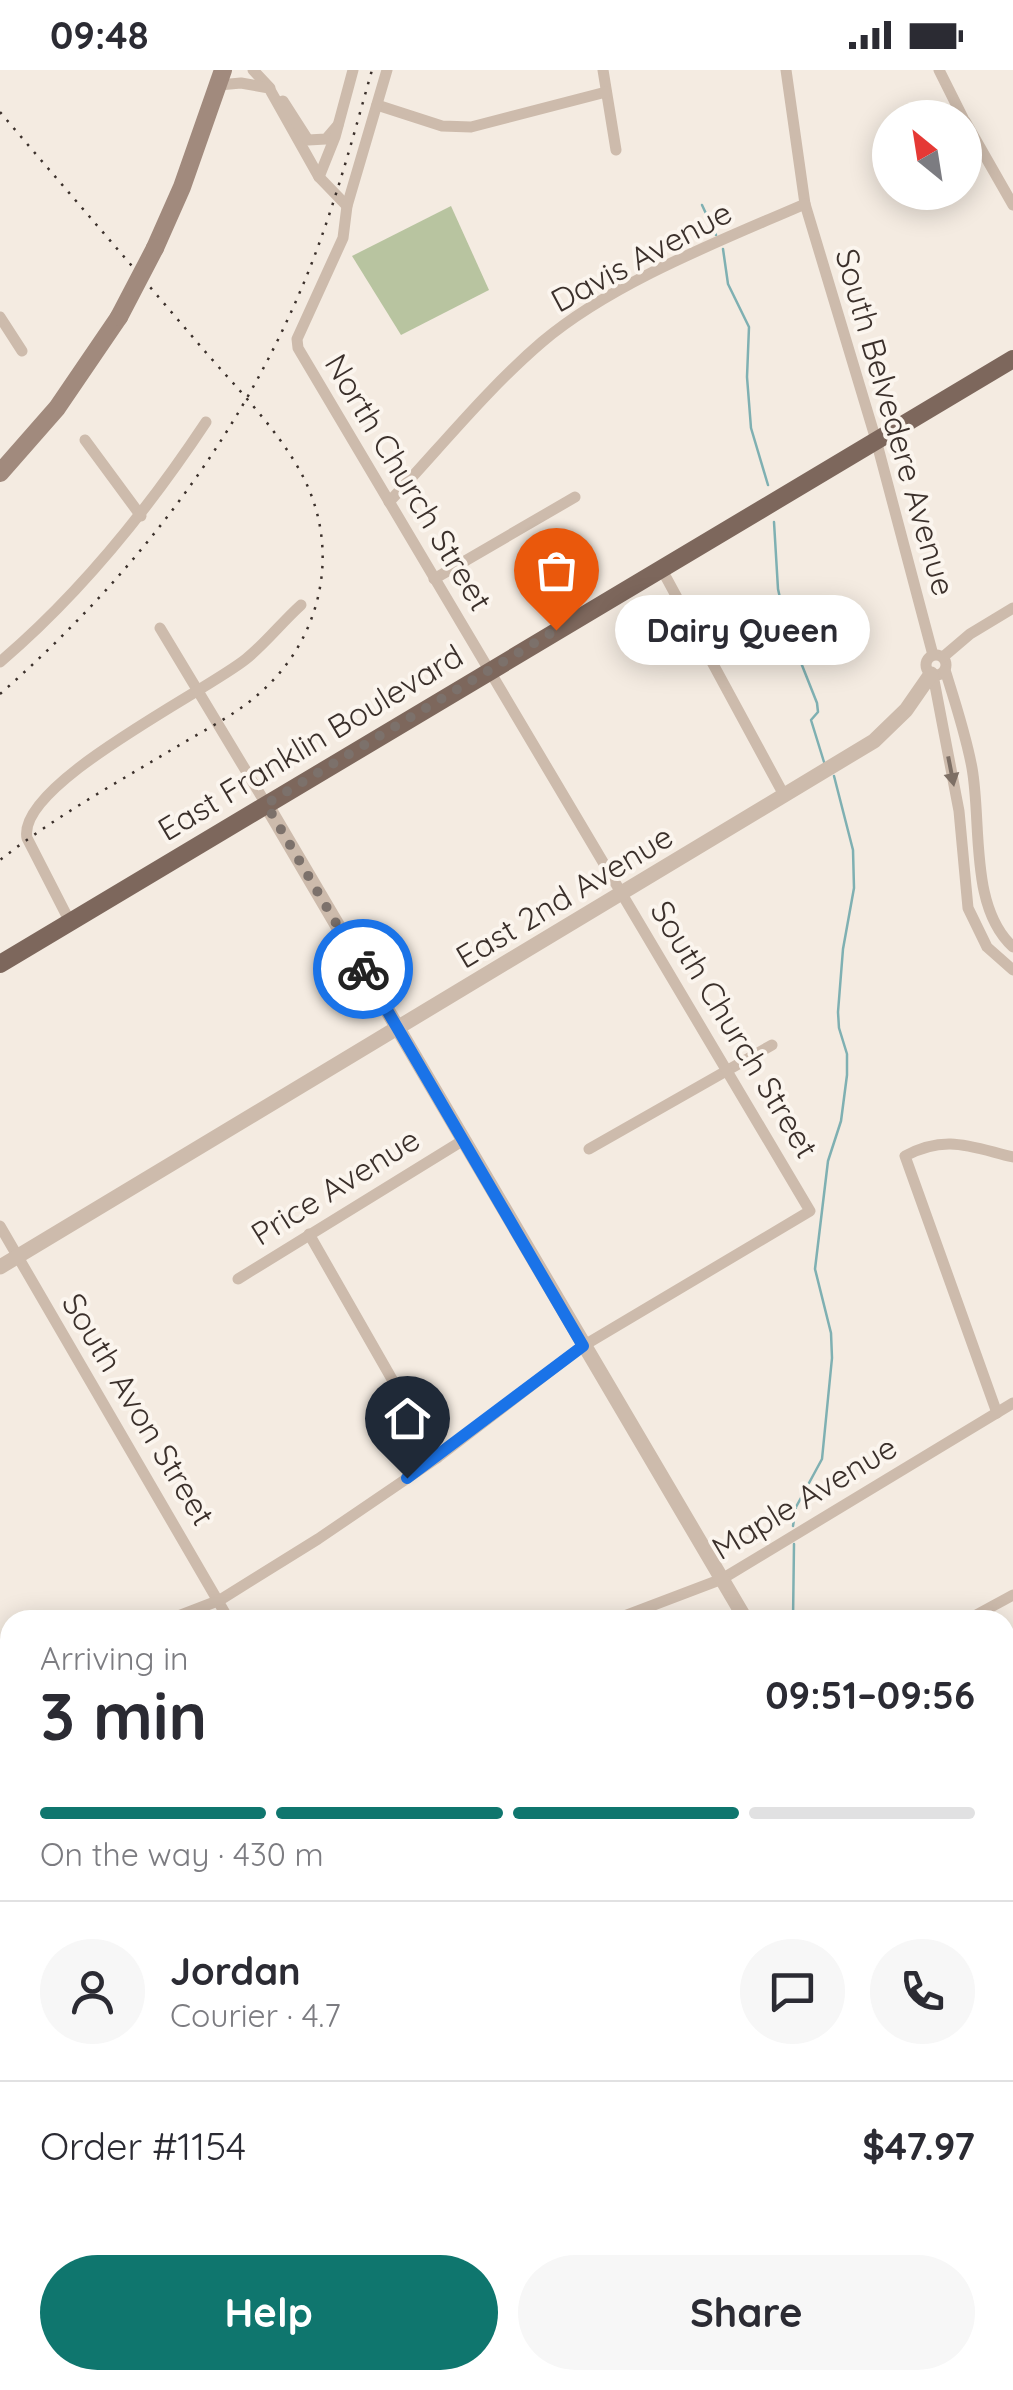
<!DOCTYPE html>
<html lang="en">
<head>
<meta charset="utf-8">
<style>
	body { margin:0; font-family:Quicksand,sans-serif; background:#f7f7f7; color:#2b2b33; height:100vh; display:flex; flex-direction:column; font-size:38px; white-space:nowrap }
	* { box-sizing:border-box; margin:0 }
	p { font-size:32px; color:#7c7c81 }
	.icon { flex:none; width:55px; height:55px; fill:none; stroke:currentColor; stroke-width:2; stroke-linecap:round; stroke-linejoin:round }
	.map { position:relative; flex:1; overflow:hidden }
	.details { position:absolute; left:0px; top:1540px; width:1015px; height:780px; display:flex; flex-direction:column; background:#fff; border-radius:30px 30px 0 0; box-shadow:0 5px 25px #0003 }
	.details>* { flex:none }
	.needle { width:65px; rotate:330deg }
	.buttons { position:absolute; left:872px; top:30px; display:grid; gap:20px }
	.buttons a { display:grid; place-items:center; width:110px; height:110px; border-radius:50%; background:#fff; box-shadow:0 5px 25px #0003; font-size:50px }
	.pin { position:absolute; display:grid; place-items:center; width:85px; height:85px; color:#fff; margin:-102px -42px; border-radius:50% 50% 50% 0; rotate:-45deg; box-shadow:0 0 10px #0007 }
	.pin .icon { rotate:45deg }
	.courier { position:absolute; display:grid; place-items:center; width:100px; height:100px; margin:-50px; border:8px solid #1a73e8; border-radius:50%; background:#fff; color:#222; box-shadow:0 2px 12px #0007 }
	.bubble { position:absolute; height:70px; border-radius:35px; background:#fff; box-shadow:0 5px 25px #0003; font-size:32px; font-weight:700; line-height:70px; text-align:center }
	.overview em { font-style:normal; font-weight:700 }
	.overview div { display:flex; flex-direction:column-reverse }
	.overview { display:flex; align-items:center; justify-content:space-between; height:170px; padding:0 40px }
	h1 { font-size:65px; font-weight:700; line-height:75px }
	.bar { display:grid; grid-template-columns:repeat(4,1fr); gap:15px 10px; align-content:center; height:120px; padding:0 40px }
	.bar i { height:12px; border-radius:8px; background:#e1e1e2 }
	.bar .on { background:#0f766e }
	.bar p { grid-column:span 4 }
	.line { display:flex; align-items:center; gap:25px; padding:0 40px; border-top:2px solid #e1e1e2 }
	.line div { flex:1 }
	.round { display:grid; place-items:center; flex:none; width:105px; height:105px; border-radius:52px; background:#f7f7f7 }
	.button { display:flex; gap:20px; margin-top:auto; padding:20px 40px }
	.button a { flex:1; height:115px; border-radius:60px; background:#0f766e; color:#fff; font-size:40px; font-weight:700; line-height:115px; text-align:center }
	.button a+a { background:#f7f7f7; color:#2b2b33 }
	.status { display:flex; justify-content:space-between; align-items:center; height:70px; padding:0 50px; background:#fff; direction:ltr }
	.status svg { height:28px; fill:currentColor }
	.map>svg:first-child { display:block }
	.green { fill:#b8c4a0 }
	.lines { fill:none; stroke-linecap:round; stroke-linejoin:round }
	.stream { stroke:#7fb0b2; stroke-width:2.5 }
	.minor { stroke:#cdbbac; stroke-width:11 }
	.tertiary { stroke:#cdbbac; stroke-width:15 }
	.secondary { stroke:#a18a7d; stroke-width:18 }
	.primary { stroke:#7d675c; stroke-width:18 }
	.rail { stroke:#3b302b; stroke-width:2.5; stroke-dasharray:2.5 8; stroke-linecap:butt }
	.secondary-bridge { stroke:#a18a7d; stroke-width:18 }
	.oneway { fill:#7d6f65 }
	.done { stroke:#7c716b; stroke-width:10; stroke-dasharray:0 18 }
	.route { stroke:#1a73e8; stroke-width:12 }
	.labels { text-anchor:middle; dominant-baseline:central; stroke-width:8; stroke-linejoin:round; paint-order:stroke }
	.street-label { font-size:32px; fill:#3b302b; stroke:#fbf5ee }
</style>
</head>
<body>
<div class="status"><b>09:48</b><svg viewBox="0 0 49 12"><path d="M0 12V9h3v3zM5 12V6h3v6zM10 12V3h3v9zM15 12V0h3v12zM26 1h20v11H26zM47 4h2v5h-2z"/></svg></div>
<div class="map">
<svg width="1013" height="2320" viewBox="0 0 1013 2320">
	<rect width="100%" height="100%" fill="#f4ebe1"/>
	<path class="green" d="M 451,136 L 489,220 L 401,265 L 352,186 Z"/>
	<g class="lines">
		<g class="stream">
			<path d="M 702,135 L 716,165"/>
			<path d="M 723,179 L 728,214 L 749,257 L 747,307 L 751,358 L 768,415"/>
			<path d="M 774,452 L 778,519 L 786,555 L 817,633 L 818,642 L 811,650 L 824,692"/>
			<path d="M 793,1456 L 796,1437 L 822,1389 L 832,1288 L 831,1263 L 815,1199 L 828,1091 L 841,1051 L 847,1005 L 847,984 L 839,958 L 838,942 L 843,879 L 854,818 L 853,780 L 834,706"/>
			<path d="M 793,1550 L 794,1474"/>
			<path d="M 933,2310 L 940,2320"/>
		</g>
		<g class="minor">
			<path d="M 253,0 L 270,18"/>
			<path d="M 603,0 L 616,80"/>
			<path d="M 786,0 L 805,134 L 876,370 L 933,585"/>
			<path d="M 939,0 L 963,48"/>
			<path d="M 219,15 L 241,13 L 269,18 L 319,107 L 347,136"/>
			<path d="M 283,31 L 308,70 L 326,69 L 338,55"/>
			<path d="M 377,35 L 442,56 L 471,57 L 606,22"/>
			<path d="M 965,51 L 1013,135"/>
			<path d="M 319,107 L 335,67 L 353,0"/>
			<path d="M 0,247 L 22,281"/>
			<path d="M 85,370 L 141,446"/>
			<path d="M 389,432 C 439,379 487,319 542,272 C 613,212 720,171 805,134"/>
			<path d="M 661,498 L 784,725"/>
			<path d="M 434,509 L 575,427"/>
			<path d="M 160,558 L 266,734"/>
			<circle cx="936" cy="595" r="10"/>
			<path d="M 943,587 L 970,564 L 1013,538"/>
			<path d="M 0,592 C 81,523 147,441 206,352"/>
			<path d="M 945,600 C 955,632 966,665 972,698 C 982,754 969,837 1013,877"/>
			<path d="M 933,605 L 959,741 L 968,838 L 987,877 L 1013,900"/>
			<path d="M 70,852 L 27,768 C 16,714 207,621 246,589 C 266,573 282,552 301,535"/>
			<path d="M 589,1079 L 772,975"/>
			<path d="M 0,1156 L 229,1550"/>
			<path d="M 309,1164 L 437,1388"/>
			<path d="M 238,1209 L 462,1071"/>
			<path d="M 997,1343 L 905,1086 C 946,1064 971,1077 1013,1087"/>
			<path d="M 168,1550 L 220,1530 L 318,1469 L 437,1388 L 583,1276 L 810,1141 L 298,278 L 297,269 L 343,168 L 347,136 L 387,0"/>
			<path d="M 614,1550 L 722,1509 L 1013,1333"/>
			<path d="M 967,1550 L 1013,1525"/>
			<path d="M 0,1613 L 10,1610"/>
			<path d="M 0,1697 L 10,1719"/>
			<path d="M 1005,1745 L 1013,1741"/>
			<path d="M 0,2115 L 10,2111"/>
			<path d="M 456,2310 L 461,2320"/>
			<path d="M 987,2310 L 992,2320"/>
			<path d="M 3,2320 L 10,2308"/>
			<path d="M 808,2320 L 824,2310"/>
		</g>
		<g class="tertiary">
			<path d="M 266,734 L 746,1550"/>
			<path d="M 0,1197 L 874,671 L 906,640 L 931,604"/>
			<path d="M 1005,1992 L 1013,2006"/>
		</g>
		<g class="secondary">
			<path d="M 155,178 L 182,117 L 223,0"/>
			<path d="M 0,403 L 57,338 L 119,247"/>
			<path d="M 1005,2065 L 1013,2061"/>
			<path d="M 500,2320 L 518,2310"/>
		</g>
		<g class="primary">
			<path d="M 0,894 L 1013,289"/>
			<path d="M 0,2233 L 10,2239"/>
			<path d="M 132,2310 L 148,2320"/>
		</g>
		<g class="rail">
			<path d="M 0,42 C 67,121 135,199 202,278 C 239,321 295,376 313,430 C 337,499 315,574 261,622 C 237,644 206,659 178,676 C 118,712 56,746 0,790"/>
			<path d="M 0,624 C 131,509 238,372 305,210 C 333,142 352,71 372,0"/>
		</g>
		<path class="secondary-bridge" d="M 119,247 L 155,178"/>
	</g>
	<defs><path id="oneway-solid" d="M-6-.8H1V-3.2L6.5 0L1 3.2V.8H-6Z" transform="scale(2.5)"/></defs>
	<use class="oneway" href="#oneway-solid" transform="translate(951 701) rotate(79)"/>
	<g class="lines">
		<path class="done" d="M 363,899 L 266,734 L 556,560"/>
		<path class="route" d="M 363,899 L 583,1276 L 407,1408"/>
	</g>
	<g class="labels">
		<g class="street-label">
			<text transform="translate(641 186) rotate(-28)">Davis Avenue</text>
			<text transform="translate(896 352) rotate(74)">South Belvedere Avenue</text>
			<text transform="translate(409 412) rotate(59)">North Church Street</text>
			<text transform="translate(310 672) rotate(-31)">East Franklin Boulevard</text>
			<text transform="translate(564 826) rotate(-31)">East 2nd Avenue</text>
			<text transform="translate(735 959) rotate(59)">South Church Street</text>
			<text transform="translate(335 1116) rotate(-32)">Price Avenue</text>
			<text transform="translate(139 1339) rotate(59)">South Avon Street</text>
			<text transform="translate(804 1427) rotate(-31)">Maple Avenue</text>
		</g>
	</g>
</svg>
<div class="buttons">
<a><svg class="needle" viewBox="-14 -14 28 28"><path d="M0-13l5 13h-10z" fill="#e53935"/><path d="M0 13l5-13h-10z" fill="#7c7c81"/></svg></a>
</div>
<div class="pin" style="left:556px;top:560px;background:#ea580c"><svg class="icon" aria-label="bag" viewBox="0 0 24 24"><path d="M5 8h14l-1 12H6zM9 8a3 3 0 0 1 6 0"/></svg></div>
<div class="pin" style="left:407px;top:1408px;background:#1f2937"><svg class="icon" aria-label="home" viewBox="0 0 24 24"><path d="M3 11l9-7 9 7M6 9v11h12V9"/></svg></div>
<div class="courier" style="left:363px;top:899px"><svg class="icon" aria-label="bike" viewBox="0 0 24 24"><circle cx="6" cy="16" r="4"/><circle cx="18" cy="16" r="4"/><path d="M6 16l4-8h5l3 8M10 8l3 8H6M13 5h3"/></svg></div>
<div class="bubble" style="left:615px;top:525px;width:255px">Dairy Queen</div>
<section class="details">
<div class="overview"><div><h1>3 min</h1><p>Arriving in</p></div><em>09:51–09:56</em></div>
<div class="bar"><i class="on"></i><i class="on"></i><i class="on"></i><i></i><p>On the way · 430 m</p></div>
<div class="line" style="height:180px"><a class="round"><svg class="icon" aria-label="person" viewBox="0 0 24 24"><circle cx="12" cy="8" r="4"/><path d="M4 21q1-7 8-7t8 7"/></svg></a><div><b>Jordan</b><p>Courier · 4.7</p></div><a class="round"><svg class="icon" aria-label="chat" viewBox="0 0 24 24"><path d="M4 5h16v11H9l-5 4z"/></svg></a><a class="round"><svg class="icon" aria-label="phone" viewBox="0 0 24 24"><path d="M5 4h4l2 5-3 2q2 4 5 5l2-3 5 2v4C11 20 4 13 5 4z"/></svg></a></div>
<div class="line" style="height:130px"><div>Order #1154</div><b>$47.97</b></div>
<div class="button"><a>Help</a><a>Share</a></div>
</section>
</div>
</body>
</html>
